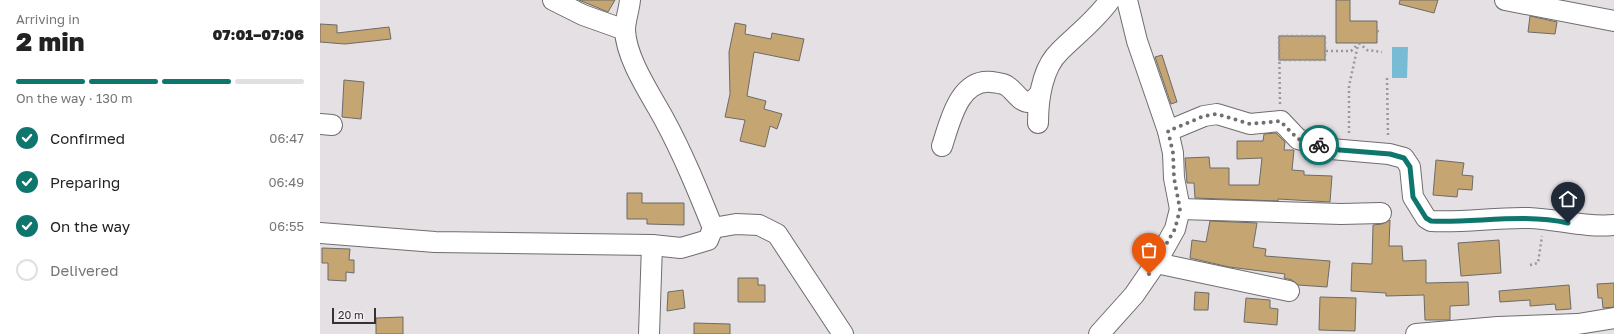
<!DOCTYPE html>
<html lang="en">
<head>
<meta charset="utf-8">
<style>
	body { margin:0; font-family:"Golos Text",sans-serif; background:#f6f6f6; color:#222; height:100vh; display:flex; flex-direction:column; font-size:15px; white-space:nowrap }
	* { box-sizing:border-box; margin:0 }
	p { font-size:13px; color:#767676 }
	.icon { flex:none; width:22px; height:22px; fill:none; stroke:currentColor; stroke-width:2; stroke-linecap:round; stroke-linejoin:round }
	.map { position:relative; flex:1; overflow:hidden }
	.panel { display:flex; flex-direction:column; background:#fff; width:320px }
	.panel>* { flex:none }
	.scale { position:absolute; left:12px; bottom:10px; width:44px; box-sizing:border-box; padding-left:4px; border:2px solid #343233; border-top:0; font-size:11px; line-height:14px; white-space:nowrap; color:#343233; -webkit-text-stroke:3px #f2eef1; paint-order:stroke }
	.pin { position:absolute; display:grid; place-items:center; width:34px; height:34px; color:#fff; margin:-41px -17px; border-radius:50% 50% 50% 0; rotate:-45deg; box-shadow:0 0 4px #0007 }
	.pin .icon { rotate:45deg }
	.courier { position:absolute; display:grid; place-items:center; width:40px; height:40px; margin:-20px; border:3px solid #0f766e; border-radius:50%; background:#fff; color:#222; box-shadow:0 1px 5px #0007 }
	.headline em { font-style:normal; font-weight:800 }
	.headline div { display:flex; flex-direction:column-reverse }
	.headline { display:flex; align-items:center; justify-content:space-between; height:68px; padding:0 16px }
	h1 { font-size:26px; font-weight:800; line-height:30px }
	.bar { display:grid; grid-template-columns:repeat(4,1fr); gap:6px 4px; align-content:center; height:48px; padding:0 16px }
	.bar i { height:5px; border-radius:3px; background:#e0e0e0 }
	.bar .selected { background:#0f766e }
	.bar p { grid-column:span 4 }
	ol { padding:0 16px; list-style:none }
	li { display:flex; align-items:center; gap:12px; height:44px }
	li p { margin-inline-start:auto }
	li .icon { padding:4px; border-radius:50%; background:#0f766e; color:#fff; stroke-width:4 }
	li:last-child { color:#767676 }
	li i { width:22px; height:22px; border:2px solid #e0e0e0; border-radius:50% }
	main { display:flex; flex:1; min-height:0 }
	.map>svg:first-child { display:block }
	.water { fill:#77bbd4 }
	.building { fill:#c5a571; stroke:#6d6b67 }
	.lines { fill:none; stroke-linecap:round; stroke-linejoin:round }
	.minor-casing { stroke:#706c6f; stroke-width:22 }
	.path { stroke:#9a9799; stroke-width:2.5; stroke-dasharray:2 3; stroke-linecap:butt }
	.minor { stroke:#fff; stroke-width:20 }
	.done { stroke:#726f71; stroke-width:4; stroke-dasharray:0 7.2 }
	.route { stroke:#0f766e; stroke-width:5 }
</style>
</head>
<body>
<main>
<section class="panel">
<div class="headline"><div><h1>2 min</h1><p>Arriving in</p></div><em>07:01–07:06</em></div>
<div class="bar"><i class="selected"></i><i class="selected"></i><i class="selected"></i><i></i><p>On the way · 130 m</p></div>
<ol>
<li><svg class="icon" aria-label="check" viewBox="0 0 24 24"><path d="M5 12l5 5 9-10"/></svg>Confirmed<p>06:47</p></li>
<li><svg class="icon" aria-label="check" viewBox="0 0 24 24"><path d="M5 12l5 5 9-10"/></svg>Preparing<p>06:49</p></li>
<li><svg class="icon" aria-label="check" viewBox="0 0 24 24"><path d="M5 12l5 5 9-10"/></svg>On the way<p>06:55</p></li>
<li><i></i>Delivered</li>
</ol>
</section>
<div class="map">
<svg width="1294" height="334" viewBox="0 0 1294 334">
	<rect width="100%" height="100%" fill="#e5e0e4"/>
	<path class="water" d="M 1072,47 L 1088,47 L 1087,78 L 1072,78 Z"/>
	<g class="building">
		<path d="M 259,0 L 295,0 L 288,12 Z"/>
		<path d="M 1016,0 L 1030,0 L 1030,21 L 1057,21 L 1057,43 L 1016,43 Z"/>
		<path d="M 1080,0 L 1118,0 L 1114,13 L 1079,4 Z"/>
		<path d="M 1210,16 L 1237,22 L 1235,34 L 1208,32 Z"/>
		<path d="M 415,23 L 426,25 L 425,34 L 451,39 L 452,33 L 484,39 L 479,61 L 434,52 L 427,96 L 446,101 L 444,109 L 462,114 L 457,129 L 450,126 L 445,147 L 420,141 L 425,120 L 405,117 L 410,94 L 409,52 Z"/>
		<path d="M 0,24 L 17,25 L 17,33 L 69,27 L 71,39 L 25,44 L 0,42 Z"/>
		<rect x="959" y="36" width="46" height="24"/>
		<path d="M 842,55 L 857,102 L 851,104 L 835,57 Z"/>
		<path d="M 24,80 L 44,82 L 41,119 L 22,117 Z"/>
		<path d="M 956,133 L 965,142 L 964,150 L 974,150 L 972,170 L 984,171 L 984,175 L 1012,176 L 1010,202 L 958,199 L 958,201 L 875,198 L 874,183 L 867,183 L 865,158 L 889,157 L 890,168 L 909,168 L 909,185 L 939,185 L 942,158 L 917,159 L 917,141 L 943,141 L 944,134 Z"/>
		<path d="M 1116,160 L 1144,163 L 1142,175 L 1153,176 L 1152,190 L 1138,189 L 1137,197 L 1113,195 Z"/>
		<path d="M 307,193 L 322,193 L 322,203 L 364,203 L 364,225 L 327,224 L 327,219 L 307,219 Z"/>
		<path d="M 1070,220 L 1069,246 L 1082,246 L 1083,261 L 1106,260 L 1106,283 L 1148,282 L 1149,305 L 1130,306 L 1130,320 L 1105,320 L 1104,295 L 1066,296 L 1066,293 L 1031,291 L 1032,263 L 1052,264 L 1053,225 L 1062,224 Z"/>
		<path d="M 890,221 L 937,223 L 933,247 L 946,249 L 945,256 L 1010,261 L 1007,287 L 978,285 L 972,280 L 964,278 L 965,274 L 909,267 L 870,258 L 872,240 L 886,242 Z"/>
		<path d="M 1179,240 L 1181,273 L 1141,276 L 1138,243 Z"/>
		<path d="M 2,248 L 30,249 L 29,260 L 34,260 L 34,273 L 26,272 L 26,281 L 8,280 L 8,263 L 2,263 Z"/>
		<path d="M 418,278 L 438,278 L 438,285 L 445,285 L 445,302 L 418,302 Z"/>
		<path d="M 1294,283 L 1294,307 L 1283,308 L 1282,298 L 1278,298 L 1277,284 Z"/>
		<path d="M 1249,285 L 1251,309 L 1236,310 L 1235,304 L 1210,306 L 1210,300 L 1180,302 L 1179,291 Z"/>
		<path d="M 363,290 L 365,308 L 347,311 L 348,292 Z"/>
		<path d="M 875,292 L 889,293 L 888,310 L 874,310 Z"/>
		<path d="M 1000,297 L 1036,298 L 1035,331 L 999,330 Z"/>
		<path d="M 926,298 L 950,300 L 950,308 L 958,309 L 957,325 L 924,322 Z"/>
		<path d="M 83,317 L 83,334 L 56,334 L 56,318 Z"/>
		<path d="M 374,323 L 410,324 L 410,334 L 374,334 Z"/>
	</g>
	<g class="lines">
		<g class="minor-casing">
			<g id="minor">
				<path d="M 233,0 L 263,15 L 305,30"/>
				<path d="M 1185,0 L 1294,21"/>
				<path d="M 718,123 C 718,100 722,68 740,51 C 757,34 776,20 790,0"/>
				<path d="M 0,124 L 12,125"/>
				<path d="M 848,131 L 884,116 L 897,114 L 930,124 L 961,121 L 978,139 L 1011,149 L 1069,154 L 1084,158 L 1090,167 L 1093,197 L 1106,218 L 1111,221 C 1143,223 1176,217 1209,218 C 1237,219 1265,228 1294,225"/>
				<path d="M 622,146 C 630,122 639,78 672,82 C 676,83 683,83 687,86 C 694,90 700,102 708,102 C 714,101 717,97 720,93"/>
				<path d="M 860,209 L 1021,214 L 1061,213"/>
				<path d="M 393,228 L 416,224 L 439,225 L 457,234 L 523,334"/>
				<path d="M 0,233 L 115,242 L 332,245 L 361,248 L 388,240 L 393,228 C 378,191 363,154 344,119 C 331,95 306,59 305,30 C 305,21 309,10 310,0"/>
				<path d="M 836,263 L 969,291"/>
				<path d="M 329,334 L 332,245"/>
				<path d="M 779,334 L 814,295 L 836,263 L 855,229 L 860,209 L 854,178 L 853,153 L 848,131 L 817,41 L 807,0"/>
				<path d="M 1096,334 L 1178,327 L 1258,324 L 1294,318"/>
			</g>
		</g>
		<g class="path">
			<path d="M 1057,31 L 1062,32"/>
			<path d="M 1039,43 L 1047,50 L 1062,52"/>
			<path d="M 959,60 L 1005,60 L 1005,51"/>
			<path d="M 1067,78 L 1068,137"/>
			<path d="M 960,104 L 959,36 L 1005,36 L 1005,51 L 1031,51 L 1039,43"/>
			<path d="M 1029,133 L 1029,86 L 1038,45"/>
			<path d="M 1210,265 L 1218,263 L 1222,236"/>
		</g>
		<use href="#minor" class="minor"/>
	</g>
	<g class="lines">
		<path class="done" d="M 829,274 L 855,229 L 860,209 L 854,178 L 853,153 L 848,131 L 884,116 L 897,114 L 930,124 L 960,121 L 978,139 L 999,145"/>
		<path class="route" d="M 999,145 L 1020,150 L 1070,154 L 1084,158 L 1090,167 L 1093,197 L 1106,218 L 1111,221 C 1156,223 1203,213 1248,223"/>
	</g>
</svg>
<div class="scale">20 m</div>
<div class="pin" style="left:829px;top:274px;background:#ea580c"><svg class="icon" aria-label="bag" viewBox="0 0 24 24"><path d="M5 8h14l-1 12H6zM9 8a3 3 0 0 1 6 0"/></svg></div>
<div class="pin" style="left:1248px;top:223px;background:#1f2937"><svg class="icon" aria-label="home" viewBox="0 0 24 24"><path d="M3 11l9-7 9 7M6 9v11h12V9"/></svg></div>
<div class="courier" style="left:999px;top:145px"><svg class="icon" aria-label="bike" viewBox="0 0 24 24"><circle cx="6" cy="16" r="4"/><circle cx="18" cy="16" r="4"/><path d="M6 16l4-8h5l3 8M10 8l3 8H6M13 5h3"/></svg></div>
</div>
</main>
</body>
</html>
